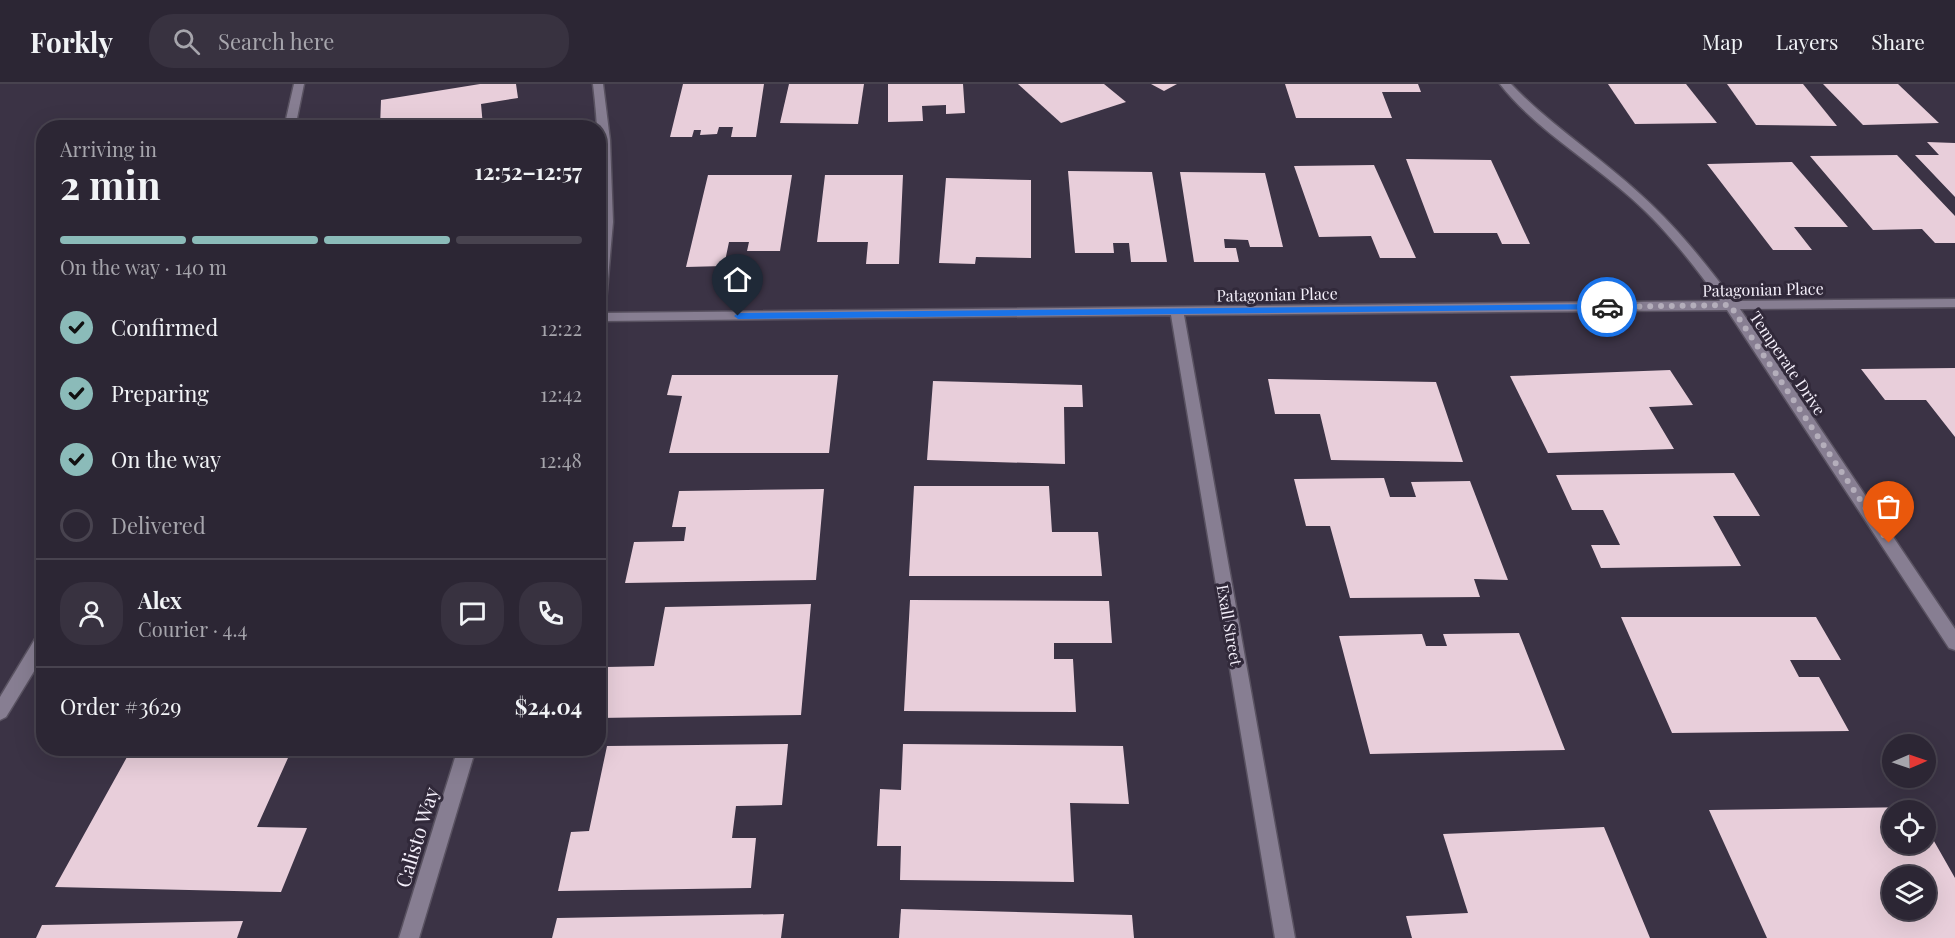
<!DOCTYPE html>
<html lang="en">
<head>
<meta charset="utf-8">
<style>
	body { margin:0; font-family:"Playfair Display",serif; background:#383240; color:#f1f3f6; height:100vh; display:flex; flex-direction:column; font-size:22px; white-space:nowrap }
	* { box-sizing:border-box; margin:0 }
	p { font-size:20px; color:#a6a5ac }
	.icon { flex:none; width:33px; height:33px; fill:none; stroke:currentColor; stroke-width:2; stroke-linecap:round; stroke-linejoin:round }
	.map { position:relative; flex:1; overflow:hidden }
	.sheet { position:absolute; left:36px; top:36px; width:570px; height:636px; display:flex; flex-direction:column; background:#2c2634; border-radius:24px; box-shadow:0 6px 24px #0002,0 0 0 2px #48434f }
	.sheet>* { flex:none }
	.needle { width:39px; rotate:88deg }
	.fabs { position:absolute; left:1882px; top:650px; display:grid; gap:12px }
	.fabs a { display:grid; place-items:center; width:54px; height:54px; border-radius:50%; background:#2c2634; box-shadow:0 6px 24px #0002,0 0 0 2px #48434f; font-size:30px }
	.pin { position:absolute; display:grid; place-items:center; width:51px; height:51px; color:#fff; margin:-62px -26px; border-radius:50% 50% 50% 0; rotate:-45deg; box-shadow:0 0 6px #0007 }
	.pin .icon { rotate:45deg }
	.courier { position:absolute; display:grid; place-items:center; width:60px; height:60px; margin:-30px; border:4px solid #1a73e8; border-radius:50%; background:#fff; color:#222; box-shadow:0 2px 8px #0007 }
	.headline em { font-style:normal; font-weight:700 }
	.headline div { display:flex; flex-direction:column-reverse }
	.headline { display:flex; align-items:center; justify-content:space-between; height:102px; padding:0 24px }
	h1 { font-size:39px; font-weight:700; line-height:45px }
	.bar { display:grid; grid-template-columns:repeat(4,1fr); gap:9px 6px; align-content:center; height:72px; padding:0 24px }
	.bar i { height:8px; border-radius:4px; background:#48434f }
	.bar .current { background:#8bbbb9 }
	.bar p { grid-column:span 4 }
	.line { display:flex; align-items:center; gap:15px; padding:0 24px; border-top:2px solid #48434f }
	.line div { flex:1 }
	.round { display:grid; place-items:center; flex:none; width:63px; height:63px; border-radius:24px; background:#383240 }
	ol { padding:0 24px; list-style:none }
	li { display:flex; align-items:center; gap:18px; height:66px }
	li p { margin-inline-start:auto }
	li .icon { padding:6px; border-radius:50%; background:#8bbbb9; color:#111; stroke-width:4 }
	li:last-child { color:#a6a5ac }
	li i { width:33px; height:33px; border:3px solid #48434f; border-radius:50% }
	header { display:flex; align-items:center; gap:36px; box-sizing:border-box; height:84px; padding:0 30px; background:#2c2634; border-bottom:2px solid #48434f }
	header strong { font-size:28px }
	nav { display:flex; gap:33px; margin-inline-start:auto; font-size:21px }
	.search { width:420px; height:54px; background:#383240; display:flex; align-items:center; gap:15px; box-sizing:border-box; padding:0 21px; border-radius:24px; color:#a6a5ac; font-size:22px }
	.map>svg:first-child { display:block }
	.building { fill:#e8ceda; fill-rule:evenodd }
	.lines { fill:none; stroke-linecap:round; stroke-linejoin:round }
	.minor-casing { stroke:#595261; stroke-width:3 }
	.minor { fill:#877e92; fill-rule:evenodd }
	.route { fill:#1a73e8 }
	.done { stroke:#b4aebb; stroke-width:6; stroke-dasharray:0 10.8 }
	.labels { text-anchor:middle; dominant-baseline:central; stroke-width:6; stroke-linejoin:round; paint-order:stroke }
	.street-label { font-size:16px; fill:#f5f0fb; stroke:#31293a }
	.near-street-label { font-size:20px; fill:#f5f0fb; stroke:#31293a }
</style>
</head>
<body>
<header>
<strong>Forkly</strong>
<div class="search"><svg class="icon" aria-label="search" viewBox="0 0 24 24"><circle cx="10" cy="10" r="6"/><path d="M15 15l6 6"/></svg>Search here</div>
<nav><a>Map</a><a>Layers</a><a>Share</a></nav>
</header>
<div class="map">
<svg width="1955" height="854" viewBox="0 0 1955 854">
	<rect width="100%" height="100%" fill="#3b3345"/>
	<g class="building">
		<path d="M 480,0 L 516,0 L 518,14 L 481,20 L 483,42 L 380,44 L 381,16 Z"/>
		<path d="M 683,0 L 764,0 L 756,53 L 731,53 L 733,43 L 719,43 L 717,50 L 700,51 L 701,46 L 694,46 L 692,53 L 670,53 Z"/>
		<path d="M 789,0 L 864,0 L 858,40 L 780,39 Z"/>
		<path d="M 888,0 L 963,0 L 965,29 L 946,30 L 946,21 L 922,22 L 923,37 L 888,38 Z"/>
		<path d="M 1018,0 L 1104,0 L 1126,18 L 1061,39 Z"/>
		<path d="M 1151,0 L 1177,0 L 1164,7 Z"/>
		<path d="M 1285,0 L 1418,0 L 1421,8 L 1382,8 L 1392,34 L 1296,34 Z"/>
		<path d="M 1608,0 L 1686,0 L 1717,39 L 1635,40 Z"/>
		<path d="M 1727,0 L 1803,0 L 1837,42 L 1756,41 Z"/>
		<path d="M 1823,0 L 1898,0 L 1939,39 L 1863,41 Z"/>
		<path d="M 1927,58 L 1955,59 L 1955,113 L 1915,71 L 1939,71 Z"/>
		<path d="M 1897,71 L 1955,132 L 1955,159 L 1935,159 L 1922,145 L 1873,146 L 1810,72 Z"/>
		<path d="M 1406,75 L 1491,76 L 1530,160 L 1502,160 L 1497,149 L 1434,149 Z"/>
		<path d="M 1792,78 L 1848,143 L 1794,143 L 1812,166 L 1773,166 L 1707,80 Z"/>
		<path d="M 1374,81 L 1416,174 L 1380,174 L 1371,152 L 1319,153 L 1294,82 Z"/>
		<path d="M 1068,87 L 1152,88 L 1167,178 L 1131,178 L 1129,159 L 1113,159 L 1114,169 L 1075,169 Z"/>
		<path d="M 1180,88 L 1265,89 L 1283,163 L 1250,163 L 1248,156 L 1224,155 L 1225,164 L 1236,164 L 1239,178 L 1194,178 Z"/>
		<path d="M 708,91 L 792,91 L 780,167 L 747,167 L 749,158 L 729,158 L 724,182 L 686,183 Z"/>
		<path d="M 825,91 L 903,91 L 899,180 L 866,180 L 868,158 L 817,158 Z"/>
		<path d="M 946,94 L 1031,96 L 1031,174 L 976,173 L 975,180 L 939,179 Z"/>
		<path d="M 1955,284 L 1955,353 L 1926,316 L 1885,316 L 1861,285 Z"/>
		<path d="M 1670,286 L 1693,321 L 1649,323 L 1674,365 L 1548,369 L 1510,292 Z"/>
		<path d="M 672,291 L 838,291 L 829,369 L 669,369 L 682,312 L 667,311 Z"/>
		<path d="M 1268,295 L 1436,298 L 1463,378 L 1331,376 L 1320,330 L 1275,330 Z"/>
		<path d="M 933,297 L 1082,301 L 1083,323 L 1064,323 L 1065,380 L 927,376 Z"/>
		<path d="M 1734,389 L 1760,432 L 1713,432 L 1741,482 L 1601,484 L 1591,461 L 1620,461 L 1603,426 L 1572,426 L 1556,391 Z"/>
		<path d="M 1384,394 L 1390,413 L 1416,413 L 1411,398 L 1470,397 L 1508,496 L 1474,495 L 1480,513 L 1350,514 L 1330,442 L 1306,442 L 1294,395 Z"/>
		<path d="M 914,402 L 1049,402 L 1052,448 L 1098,448 L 1102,492 L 909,492 Z"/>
		<path d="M 824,405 L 816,496 L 625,499 L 634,458 L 684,457 L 686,443 L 672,443 L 679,407 Z"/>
		<path d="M 910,516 L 1109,517 L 1112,559 L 1054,559 L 1054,575 L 1073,575 L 1076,628 L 904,627 Z"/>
		<path d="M 811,520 L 801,631 L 598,634 L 598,617 L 606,583 L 654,582 L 665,523 Z"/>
		<path d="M 1621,533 L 1816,533 L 1841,576 L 1790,576 L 1799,593 L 1819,593 L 1849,647 L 1672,649 Z"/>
		<path d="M 1519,549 L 1565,666 L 1370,670 L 1339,552 L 1422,550 L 1426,562 L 1447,562 L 1443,550 Z"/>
		<path d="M 788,660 L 782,721 L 736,722 L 732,754 L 756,754 L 751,804 L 558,807 L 571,748 L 589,747 L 607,662 Z"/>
		<path d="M 903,660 L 1123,662 L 1129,720 L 1070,719 L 1074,798 L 900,796 L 901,762 L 877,762 L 880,705 L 901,706 Z"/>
		<path d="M 132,664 L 292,665 L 257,743 L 307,744 L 281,808 L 55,803 Z"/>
		<path d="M 1914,723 L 1916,726 L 1893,726 L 1893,759 L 1926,759 L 1926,743 L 1955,794 L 1955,854 L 1767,854 L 1709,726 ZM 1893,792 L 1926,792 L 1926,825 L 1893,825 Z"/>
		<path d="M 1604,743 L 1650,854 L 1412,854 L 1406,832 L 1468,829 L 1443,750 Z"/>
		<path d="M 901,825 L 1132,831 L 1134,854 L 899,854 Z"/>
		<path d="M 784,830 L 781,854 L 552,854 L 557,834 Z"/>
		<path d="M 243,837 L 237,854 L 36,854 L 42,841 Z"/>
	</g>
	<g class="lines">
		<g class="minor-casing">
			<g id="minor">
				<path d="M 294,0 L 304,0 L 295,44 L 284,44 Z"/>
				<path d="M 593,0 L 603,0 L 610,56 L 613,138 L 605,229 L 1720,217 C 1693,180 1665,144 1631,114 C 1589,76 1534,44 1500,0 L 1511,0 C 1550,41 1599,72 1640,110 C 1676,142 1705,179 1734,217 L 1955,215 L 1955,223 L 1740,225 L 1955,545 L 1955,566 L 1949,564 L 1727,226 L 1184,231 L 1295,854 L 1275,854 L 1171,231 L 604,237 L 598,241 C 598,159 603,82 593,0 Z"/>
				<path d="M 44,548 L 44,571 L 6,633 L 0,636 L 0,613 L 38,550 Z"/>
				<path d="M 458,664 L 476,664 L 419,854 L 399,854 Z"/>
			</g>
		</g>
		<use href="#minor" class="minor"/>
	</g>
	<path class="route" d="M 1607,220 L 1610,225 L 738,235 L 734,232 L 738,229 Z"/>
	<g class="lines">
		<path class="done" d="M 1607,223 L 1730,221 L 1889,459"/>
	</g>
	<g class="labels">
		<g class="street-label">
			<text transform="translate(1763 205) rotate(-1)">Patagonian Place</text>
			<text transform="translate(1277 210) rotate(-1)">Patagonian Place</text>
			<text transform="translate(1788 279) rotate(56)">Temperate Drive</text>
			<text transform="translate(1230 541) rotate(80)">Exall Street</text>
		</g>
		<g class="near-street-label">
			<text transform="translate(416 753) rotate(-73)">Calisto Way</text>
		</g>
	</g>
</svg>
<div class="fabs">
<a><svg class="needle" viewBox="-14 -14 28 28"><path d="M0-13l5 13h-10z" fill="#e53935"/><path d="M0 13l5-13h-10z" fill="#a6a5ac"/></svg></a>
<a><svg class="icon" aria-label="locate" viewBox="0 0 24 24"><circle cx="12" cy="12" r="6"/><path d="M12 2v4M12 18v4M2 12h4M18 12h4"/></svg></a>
<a><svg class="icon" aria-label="layers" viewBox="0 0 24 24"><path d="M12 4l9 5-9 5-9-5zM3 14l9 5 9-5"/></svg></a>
</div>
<div class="pin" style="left:1889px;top:459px;background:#ea580c"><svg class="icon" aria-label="bag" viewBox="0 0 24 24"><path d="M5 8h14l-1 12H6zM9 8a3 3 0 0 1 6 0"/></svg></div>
<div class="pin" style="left:738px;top:232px;background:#1f2937"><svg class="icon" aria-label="home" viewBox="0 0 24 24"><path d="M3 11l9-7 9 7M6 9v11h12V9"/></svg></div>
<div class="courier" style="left:1607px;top:223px"><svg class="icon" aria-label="car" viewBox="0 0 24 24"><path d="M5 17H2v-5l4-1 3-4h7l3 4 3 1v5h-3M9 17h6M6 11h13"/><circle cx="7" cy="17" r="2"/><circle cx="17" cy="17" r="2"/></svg></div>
<section class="sheet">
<div class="headline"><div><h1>2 min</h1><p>Arriving in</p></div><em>12:52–12:57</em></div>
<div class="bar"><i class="current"></i><i class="current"></i><i class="current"></i><i></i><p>On the way · 140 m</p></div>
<ol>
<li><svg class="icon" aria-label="check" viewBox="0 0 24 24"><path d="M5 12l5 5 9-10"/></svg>Confirmed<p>12:22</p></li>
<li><svg class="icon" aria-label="check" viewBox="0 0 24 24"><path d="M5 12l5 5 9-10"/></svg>Preparing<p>12:42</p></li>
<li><svg class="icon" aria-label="check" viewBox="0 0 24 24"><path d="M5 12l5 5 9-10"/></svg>On the way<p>12:48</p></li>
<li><i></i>Delivered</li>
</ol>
<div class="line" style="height:108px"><a class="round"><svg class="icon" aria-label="person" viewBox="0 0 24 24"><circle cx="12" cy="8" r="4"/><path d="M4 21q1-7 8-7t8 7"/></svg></a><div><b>Alex</b><p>Courier · 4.4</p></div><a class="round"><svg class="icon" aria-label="chat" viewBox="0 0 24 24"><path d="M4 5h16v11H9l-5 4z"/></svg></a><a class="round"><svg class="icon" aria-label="phone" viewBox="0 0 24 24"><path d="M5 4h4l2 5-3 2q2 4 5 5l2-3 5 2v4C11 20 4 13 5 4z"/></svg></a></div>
<div class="line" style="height:78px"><div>Order #3629</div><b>$24.04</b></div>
</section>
</div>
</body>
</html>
